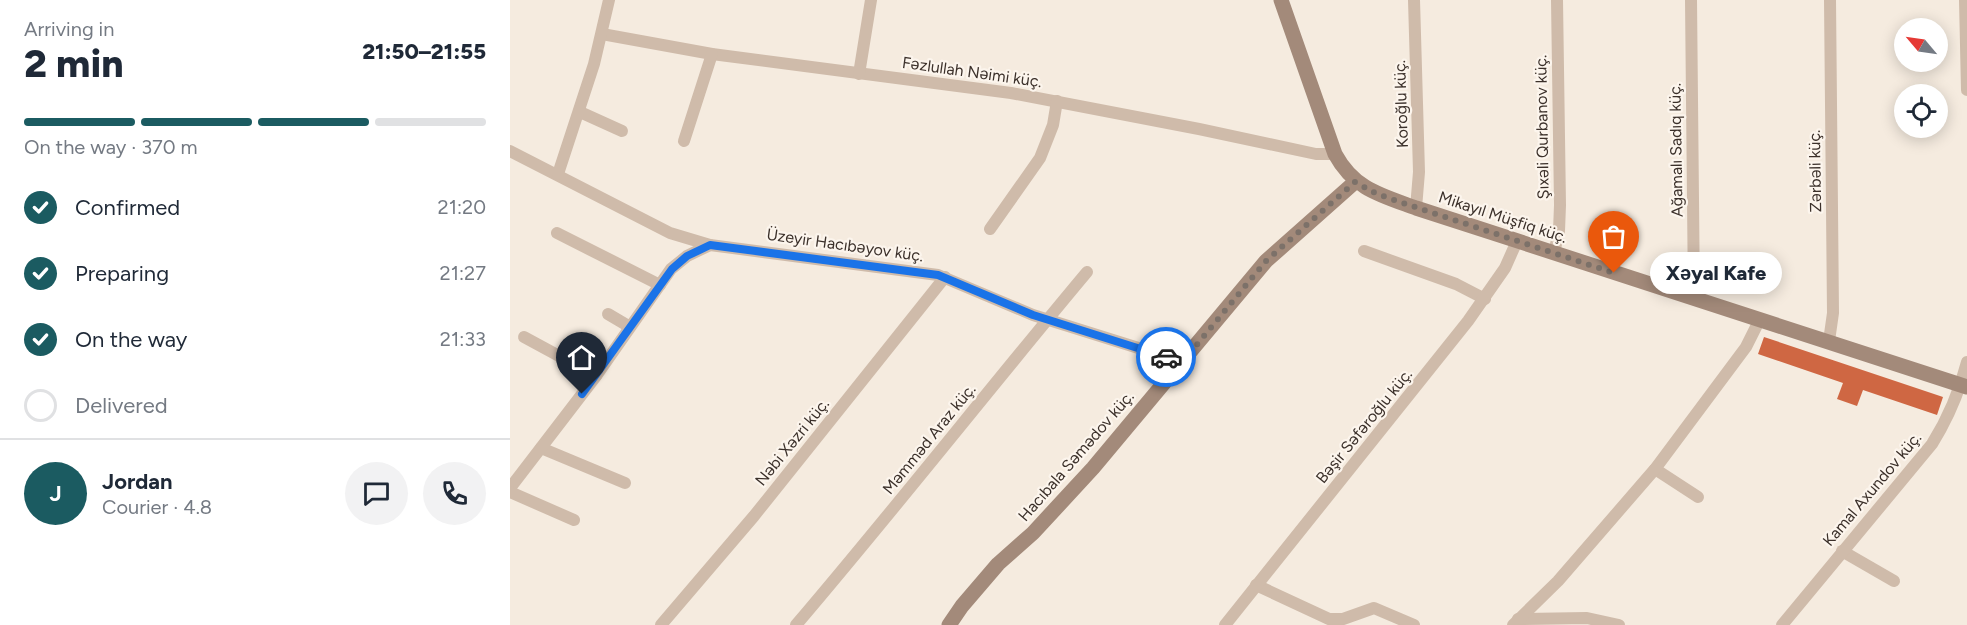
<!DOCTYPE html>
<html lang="en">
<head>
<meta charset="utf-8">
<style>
	body { margin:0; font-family:Figtree,sans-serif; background:#f2f2f3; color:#1f2937; height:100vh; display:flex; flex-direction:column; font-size:22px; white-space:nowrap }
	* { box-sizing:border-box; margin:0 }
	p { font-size:20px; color:#747a83 }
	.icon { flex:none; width:33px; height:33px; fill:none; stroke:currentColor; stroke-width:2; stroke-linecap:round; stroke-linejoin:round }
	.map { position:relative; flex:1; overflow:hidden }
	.drawer { display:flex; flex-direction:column; background:#fff; width:510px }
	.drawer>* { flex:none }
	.needle { width:39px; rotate:299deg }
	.tools { position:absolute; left:1384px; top:18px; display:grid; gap:12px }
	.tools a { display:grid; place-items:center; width:54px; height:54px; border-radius:50%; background:#fff; box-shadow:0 3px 15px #0003; font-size:30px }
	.pin { position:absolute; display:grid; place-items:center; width:51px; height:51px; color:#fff; margin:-62px -26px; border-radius:50% 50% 50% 0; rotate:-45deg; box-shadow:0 0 6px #0007 }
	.pin .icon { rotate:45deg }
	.courier { position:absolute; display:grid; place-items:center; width:60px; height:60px; margin:-30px; border:4px solid #1a73e8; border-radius:50%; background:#fff; color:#222; box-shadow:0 2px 8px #0007 }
	.bubble { position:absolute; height:42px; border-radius:21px; background:#fff; box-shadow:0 3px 15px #0003; font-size:20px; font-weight:800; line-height:42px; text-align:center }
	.summary em { font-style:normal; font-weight:800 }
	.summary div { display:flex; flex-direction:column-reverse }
	.summary { display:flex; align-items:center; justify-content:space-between; height:102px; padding:0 24px }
	h1 { font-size:39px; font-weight:800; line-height:45px }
	.bar { display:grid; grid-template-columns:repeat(4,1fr); gap:9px 6px; align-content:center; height:72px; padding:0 24px }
	.bar i { height:8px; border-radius:4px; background:#e0e1e3 }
	.bar .on { background:#1b5b61 }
	.bar p { grid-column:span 4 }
	.line { display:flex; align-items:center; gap:15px; padding:0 24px; border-top:2px solid #e0e1e3 }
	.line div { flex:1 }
	.round { display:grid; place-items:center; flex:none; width:63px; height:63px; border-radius:32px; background:#f2f2f3 }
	ol { padding:0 24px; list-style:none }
	li { display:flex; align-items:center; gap:18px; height:66px }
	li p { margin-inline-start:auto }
	li .icon { padding:6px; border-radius:50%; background:#1b5b61; color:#fff; stroke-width:4 }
	li:last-child { color:#747a83 }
	li i { width:33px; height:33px; border:3px solid #e0e1e3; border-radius:50% }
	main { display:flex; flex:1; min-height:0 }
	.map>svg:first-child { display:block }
	.building { fill:#cf6743 }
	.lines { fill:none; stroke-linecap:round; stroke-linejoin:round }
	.street { stroke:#cfbbaa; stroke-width:12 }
	.secondary { stroke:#a38a7a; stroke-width:15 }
	.done { stroke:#7c7169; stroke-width:6; stroke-dasharray:0 10.8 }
	.route { stroke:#1a73e8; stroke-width:8 }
	.labels { text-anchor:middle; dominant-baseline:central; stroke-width:4.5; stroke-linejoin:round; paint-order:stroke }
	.street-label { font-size:16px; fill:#3b302a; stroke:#fcf5ed }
</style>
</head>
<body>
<main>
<section class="drawer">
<div class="summary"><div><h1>2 min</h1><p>Arriving in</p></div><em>21:50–21:55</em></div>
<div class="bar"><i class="on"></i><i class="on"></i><i class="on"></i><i></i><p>On the way · 370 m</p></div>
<ol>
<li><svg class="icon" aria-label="check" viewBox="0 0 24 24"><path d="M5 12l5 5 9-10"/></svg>Confirmed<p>21:20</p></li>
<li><svg class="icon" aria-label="check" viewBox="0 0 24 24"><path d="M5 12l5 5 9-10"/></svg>Preparing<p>21:27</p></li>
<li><svg class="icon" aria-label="check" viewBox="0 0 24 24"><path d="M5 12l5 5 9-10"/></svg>On the way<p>21:33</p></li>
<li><i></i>Delivered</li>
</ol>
<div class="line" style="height:108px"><b class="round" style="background:#1b5b61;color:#fff">J</b><div><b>Jordan</b><p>Courier · 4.8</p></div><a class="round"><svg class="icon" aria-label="chat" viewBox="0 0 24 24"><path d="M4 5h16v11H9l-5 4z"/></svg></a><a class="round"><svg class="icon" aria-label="phone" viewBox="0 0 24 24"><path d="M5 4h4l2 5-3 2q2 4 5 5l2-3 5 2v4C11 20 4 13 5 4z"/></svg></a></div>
</section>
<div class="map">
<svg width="1457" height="625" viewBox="0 0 1457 625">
	<rect width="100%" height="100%" fill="#f5ebdf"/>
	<path class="building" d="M 1254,337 L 1433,397 L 1427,415 L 1353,390 L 1347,406 L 1327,399 L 1333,383 L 1248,354 Z"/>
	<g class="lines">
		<g class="street">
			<path d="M 904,0 L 909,172 L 906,208"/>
			<path d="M 1181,0 L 1184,299"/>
			<path d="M 1455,0 L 1457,90"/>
			<path d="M 92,34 L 202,54 L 501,93 L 689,129 L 806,154 L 825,154"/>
			<path d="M 349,74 L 361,0"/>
			<path d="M 70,112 L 112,131"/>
			<path d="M 174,141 L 202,54"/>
			<path d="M 0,151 L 160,233 L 200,245 L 428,275 L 523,315 L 654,356 L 670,365"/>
			<path d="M 48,174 L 84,64 L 99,0"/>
			<path d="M 480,229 L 530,158 L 543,125 L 547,101"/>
			<path d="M 47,233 L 150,285"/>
			<path d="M 854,251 L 946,284 L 975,299"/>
			<path d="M 1044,253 L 1049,231 L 1050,205 L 1047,0"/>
			<path d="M 98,314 L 120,327"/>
			<path d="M 14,337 L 86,376"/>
			<path d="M 1319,341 L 1323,313 L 1320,0"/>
			<path d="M 31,448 L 115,483"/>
			<path d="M 1145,469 L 1188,497"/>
			<path d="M 0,488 L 86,376 L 161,269 L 177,256 L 200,245"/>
			<path d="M 0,492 L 64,520"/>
			<path d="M 1332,551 L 1384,581"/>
			<path d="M 746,585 L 819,619 L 833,619 L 864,608 L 904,625"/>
			<path d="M 1008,619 L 1077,618 L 1109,625"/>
			<path d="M 151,625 L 244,516 L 435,277"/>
			<path d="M 286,625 C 385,509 479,389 577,272"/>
			<path d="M 715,625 L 958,321 L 995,268 L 1007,241"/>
			<path d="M 1003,625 L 1048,581 L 1145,469 L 1236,347 L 1250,319"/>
			<path d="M 1272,625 L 1422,444 C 1439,417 1449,393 1457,362"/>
		</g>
		<g class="secondary">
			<path d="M 771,0 L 825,154 C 844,189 870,195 906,208 L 1457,387"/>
			<path d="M 439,625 L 452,606 L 488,564 L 523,533 L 583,468 L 756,261 L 845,182"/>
		</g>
	</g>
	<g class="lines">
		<path class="done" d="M 656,357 L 670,365 L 756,261 L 845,182 L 867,194 L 893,203 L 1104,273"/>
		<path class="route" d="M 72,394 L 162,269 L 177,256 L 200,245 L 428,275 L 523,315 L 656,357"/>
	</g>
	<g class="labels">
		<g class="street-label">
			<text transform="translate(462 72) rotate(8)">Fəzlullah Nəimi küç.</text>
			<text transform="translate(891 104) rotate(-92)">Koroğlu küç.</text>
			<text transform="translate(1032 127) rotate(-91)">Şıxəli Qurbanov küç.</text>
			<text transform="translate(1166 150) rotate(-91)">Ağamalı Sadıq küç.</text>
			<text transform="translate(1305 171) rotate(-91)">Zərbəli küç.</text>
			<text transform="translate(993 217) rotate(18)">Mikayıl Müşfiq küç.</text>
			<text transform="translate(335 245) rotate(8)">Üzeyir Hacıbəyov küç.</text>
			<text transform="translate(854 426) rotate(-51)">Bəşir Səfəroğlu küç.</text>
			<text transform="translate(419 439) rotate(-51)">Məmməd Araz küç.</text>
			<text transform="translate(282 442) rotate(-51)">Nəbi Xəzri küç.</text>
			<text transform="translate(566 456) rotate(-49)">Hacıbala Səmədov küç.</text>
			<text transform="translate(1362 489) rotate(-50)">Kamal Axundov küç.</text>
		</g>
	</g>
</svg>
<div class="tools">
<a><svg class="needle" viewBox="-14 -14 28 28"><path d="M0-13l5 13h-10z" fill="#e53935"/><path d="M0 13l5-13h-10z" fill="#747a83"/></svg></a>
<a><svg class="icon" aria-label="locate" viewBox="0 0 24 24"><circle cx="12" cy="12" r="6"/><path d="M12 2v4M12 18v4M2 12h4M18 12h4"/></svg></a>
</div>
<div class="pin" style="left:1104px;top:273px;background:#ea580c"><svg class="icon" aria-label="bag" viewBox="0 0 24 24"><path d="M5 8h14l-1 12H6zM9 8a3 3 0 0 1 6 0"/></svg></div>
<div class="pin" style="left:72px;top:394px;background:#1f2937"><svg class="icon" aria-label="home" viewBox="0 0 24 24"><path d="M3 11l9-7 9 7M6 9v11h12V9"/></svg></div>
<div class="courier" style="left:656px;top:357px"><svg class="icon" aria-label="car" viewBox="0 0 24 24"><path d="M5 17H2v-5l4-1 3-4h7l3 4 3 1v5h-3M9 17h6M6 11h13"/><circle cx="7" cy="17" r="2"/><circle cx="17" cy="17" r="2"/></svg></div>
<div class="bubble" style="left:1140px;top:252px;width:132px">Xəyal Kafe</div>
</div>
</main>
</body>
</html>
